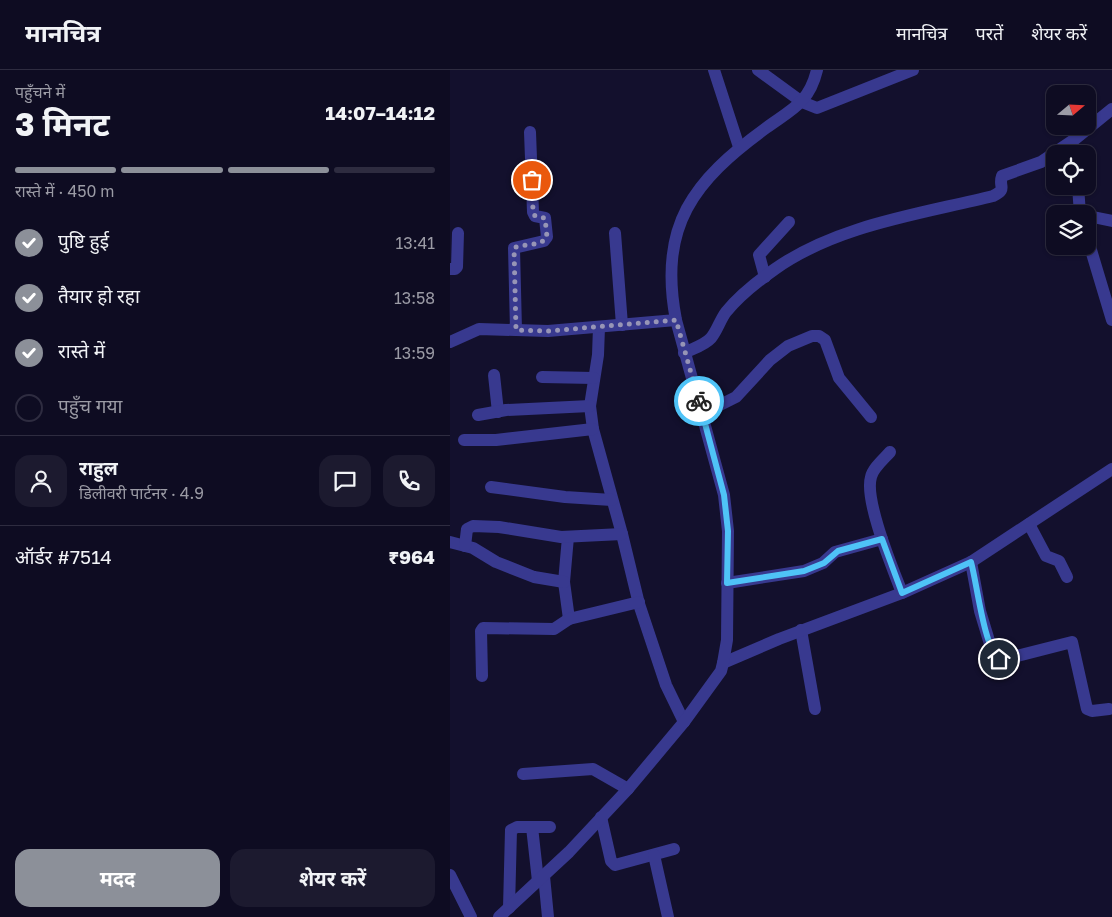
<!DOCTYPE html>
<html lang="hi">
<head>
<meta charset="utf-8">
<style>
	body { margin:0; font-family:"Golos Text","Noto Sans Devanagari",sans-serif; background:#1c1a2f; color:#f1f3f6; height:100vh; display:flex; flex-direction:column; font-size:19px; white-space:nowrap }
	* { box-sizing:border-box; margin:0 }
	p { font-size:16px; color:#9b9ba5 }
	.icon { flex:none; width:28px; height:28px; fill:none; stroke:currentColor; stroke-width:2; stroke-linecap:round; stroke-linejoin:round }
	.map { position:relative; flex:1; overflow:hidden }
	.drawer { display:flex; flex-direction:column; background:#0e0c22; width:450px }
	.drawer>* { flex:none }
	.needle { width:32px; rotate:71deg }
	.fabs { position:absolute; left:596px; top:15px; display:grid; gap:10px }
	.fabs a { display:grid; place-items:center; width:50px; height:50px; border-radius:10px; background:#0e0c22; box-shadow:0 1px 4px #0004,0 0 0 1px #2e2c40; font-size:25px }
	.pin { position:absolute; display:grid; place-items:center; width:42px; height:42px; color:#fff; margin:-21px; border:2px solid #fff; border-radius:50%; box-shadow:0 1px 5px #0007 }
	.courier { position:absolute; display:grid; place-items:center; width:50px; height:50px; margin:-25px; border:4px solid #4fc3f7; border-radius:50%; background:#fff; color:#222; box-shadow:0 1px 6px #0007 }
	.summary em { font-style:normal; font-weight:700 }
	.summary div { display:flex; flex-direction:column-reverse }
	.summary { display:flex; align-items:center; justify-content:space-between; height:85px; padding:0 15px }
	h1 { font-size:32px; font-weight:700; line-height:38px }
	.bar { display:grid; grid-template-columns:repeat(4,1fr); gap:8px 5px; align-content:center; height:60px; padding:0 15px }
	.bar i { height:6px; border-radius:4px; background:#2e2c40 }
	.bar .active { background:#8c9099 }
	.bar p { grid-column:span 4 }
	.line { display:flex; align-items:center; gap:12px; padding:0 15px; border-top:1px solid #2e2c40 }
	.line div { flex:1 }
	.round { display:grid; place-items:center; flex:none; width:52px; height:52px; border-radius:15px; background:#1c1a2f }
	ol { padding:0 15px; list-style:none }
	li { display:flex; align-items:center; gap:15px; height:55px }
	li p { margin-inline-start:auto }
	li .icon { padding:5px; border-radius:50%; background:#8c9099; color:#fff; stroke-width:4 }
	li:last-child { color:#9b9ba5 }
	li i { width:28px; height:28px; border:2px solid #2e2c40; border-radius:50% }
	.action { display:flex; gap:10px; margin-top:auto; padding:10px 15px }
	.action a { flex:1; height:58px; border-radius:15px; background:#8c9099; color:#fff; font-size:20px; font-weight:700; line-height:58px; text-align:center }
	.action a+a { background:#1c1a2f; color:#f1f3f6 }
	header { display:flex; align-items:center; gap:30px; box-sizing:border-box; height:70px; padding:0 25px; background:#0e0c22; border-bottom:1px solid #2e2c40 }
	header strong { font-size:24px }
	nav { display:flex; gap:28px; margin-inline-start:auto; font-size:18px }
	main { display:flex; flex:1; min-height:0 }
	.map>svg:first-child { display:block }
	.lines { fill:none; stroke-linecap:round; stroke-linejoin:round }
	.minor { stroke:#38398f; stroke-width:12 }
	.done { stroke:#9795b6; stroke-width:5; stroke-dasharray:0 9 }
	.route { stroke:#4fc3f7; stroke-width:6 }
</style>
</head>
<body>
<header>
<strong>मानचित्र</strong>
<nav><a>मानचित्र</a><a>परतें</a><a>शेयर करें</a></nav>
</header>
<main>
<section class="drawer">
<div class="summary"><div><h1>3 मिनट</h1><p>पहुँचने में</p></div><em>14:07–14:12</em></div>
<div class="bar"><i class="active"></i><i class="active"></i><i class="active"></i><i></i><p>रास्ते में · 450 m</p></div>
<ol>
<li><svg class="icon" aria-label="check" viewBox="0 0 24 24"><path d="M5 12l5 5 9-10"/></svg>पुष्टि हुई<p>13:41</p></li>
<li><svg class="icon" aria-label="check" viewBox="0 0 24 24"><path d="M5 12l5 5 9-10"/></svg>तैयार हो रहा<p>13:58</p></li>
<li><svg class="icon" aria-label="check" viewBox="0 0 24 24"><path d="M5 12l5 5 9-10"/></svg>रास्ते में<p>13:59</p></li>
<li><i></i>पहुँच गया</li>
</ol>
<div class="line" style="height:90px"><a class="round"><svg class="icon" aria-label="person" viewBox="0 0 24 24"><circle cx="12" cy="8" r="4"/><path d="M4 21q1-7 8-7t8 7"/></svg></a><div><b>राहुल</b><p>डिलीवरी पार्टनर · 4.9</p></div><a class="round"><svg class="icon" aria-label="chat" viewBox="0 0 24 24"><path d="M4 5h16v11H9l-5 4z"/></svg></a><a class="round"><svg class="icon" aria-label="phone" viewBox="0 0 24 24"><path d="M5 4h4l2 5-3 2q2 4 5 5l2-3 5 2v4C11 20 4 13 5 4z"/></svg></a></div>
<div class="line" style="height:65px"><div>ऑर्डर #7514</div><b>₹964</b></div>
<div class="action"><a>मदद</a><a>शेयर करें</a></div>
</section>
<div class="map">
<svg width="662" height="847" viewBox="0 0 662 847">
	<rect width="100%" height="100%" fill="#13102d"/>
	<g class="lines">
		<g class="minor">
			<path d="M 264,0 L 289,77"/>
			<path d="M 308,0 L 352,32 L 367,38 L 463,0"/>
			<path d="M 628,116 L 630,144"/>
			<path d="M 638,146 L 662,151"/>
			<path d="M 165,163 L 172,255"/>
			<path d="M 638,170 L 662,250"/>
			<path d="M 0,199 L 5,199 L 7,197 L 8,163"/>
			<path d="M 315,207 L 309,185 L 339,152"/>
			<path d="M 149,257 L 148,285 L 140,336 L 143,359 L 172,464 L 189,534 L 216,615 L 234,652"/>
			<path d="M 66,260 L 64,178 L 94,171 L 97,167 L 95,148 L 85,146 L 83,142 L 80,62"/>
			<path d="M 0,272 L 29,259 L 98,261 L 226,250"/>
			<path d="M 234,283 C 242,279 255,275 261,268 C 267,261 270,250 276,242 C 289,226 308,211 325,199 C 387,155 471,144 543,126 C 558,119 548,117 552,106 L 591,92 L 625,69 L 662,39"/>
			<path d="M 44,305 L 48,342"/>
			<path d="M 92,307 L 144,308"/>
			<path d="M 252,344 L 286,327 L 320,290 L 338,276 L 362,266 L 369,266 L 375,270 L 389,308 L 421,347"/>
			<path d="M 28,345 L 56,340 L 140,336"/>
			<path d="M 14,370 L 46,370 L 143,359"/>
			<path d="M 440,382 C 434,389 423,398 421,407 C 414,430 443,499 452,523"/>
			<path d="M 41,417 L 115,427 L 162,430"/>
			<path d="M 579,454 L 596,486 L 609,491 L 617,507"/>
			<path d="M 118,467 L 114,512 L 119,549"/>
			<path d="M 0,472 L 23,478 L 46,492 L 84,507 L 114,512"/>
			<path d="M 15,476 L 17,459 L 23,456 L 49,457 L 111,467 L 172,464"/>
			<path d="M 521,492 L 530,541 L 543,584 C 547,589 549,590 555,589 L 622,572 L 637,639 L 642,641 L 659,639"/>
			<path d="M 277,513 L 354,501 L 373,493 L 385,482 L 432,469"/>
			<path d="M 351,560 L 365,639"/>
			<path d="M 273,593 L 329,569 L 452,523 L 521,492 L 662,399"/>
			<path d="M 32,606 L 31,561 L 33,558 L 104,559 L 119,549 L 189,532"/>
			<path d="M 73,704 L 143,699 L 178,719"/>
			<path d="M 151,747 L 161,791 L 165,795 L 224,779"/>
			<path d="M 82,757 L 88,811"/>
			<path d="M 204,785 L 218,847"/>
			<path d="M 0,805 L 21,847"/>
			<path d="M 94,806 L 98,847"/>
			<path d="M 59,838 L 61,760 L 67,757 L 100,757"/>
			<path d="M 49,847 L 119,782 L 178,719 L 234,652 L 271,601 L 273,593 L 277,570 L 278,461 L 274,425 L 226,250 C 208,156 243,111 316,58 C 342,39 359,33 367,0"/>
		</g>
	</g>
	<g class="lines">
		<path class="done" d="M 82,110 L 83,142 L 85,146 L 95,148 L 97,167 C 90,177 74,173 64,178 L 66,260 L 98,261 L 226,250 L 249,331"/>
		<path class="route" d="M 249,331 L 274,425 L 278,461 L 277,513 L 354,501 L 374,493 L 388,481 L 432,469 L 452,523 L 521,492 C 527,513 534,578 549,589"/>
	</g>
</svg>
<div class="fabs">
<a><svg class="needle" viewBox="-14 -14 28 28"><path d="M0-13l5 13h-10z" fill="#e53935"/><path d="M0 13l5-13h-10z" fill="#9b9ba5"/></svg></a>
<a><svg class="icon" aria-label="locate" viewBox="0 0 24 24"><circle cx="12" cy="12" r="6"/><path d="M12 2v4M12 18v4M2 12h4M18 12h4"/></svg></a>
<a><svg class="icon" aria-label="layers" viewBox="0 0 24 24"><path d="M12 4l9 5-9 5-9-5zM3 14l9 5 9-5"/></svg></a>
</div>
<div class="pin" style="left:82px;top:110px;background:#ea580c"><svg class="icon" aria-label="bag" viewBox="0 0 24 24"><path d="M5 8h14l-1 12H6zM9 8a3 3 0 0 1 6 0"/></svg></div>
<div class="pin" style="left:549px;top:589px;background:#1f2937"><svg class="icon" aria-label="home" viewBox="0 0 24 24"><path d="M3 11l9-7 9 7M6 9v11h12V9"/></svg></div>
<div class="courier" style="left:249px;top:331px"><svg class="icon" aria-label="bike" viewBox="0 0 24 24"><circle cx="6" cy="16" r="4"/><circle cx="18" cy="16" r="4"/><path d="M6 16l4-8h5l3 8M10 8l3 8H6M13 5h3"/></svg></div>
</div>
</main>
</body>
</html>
